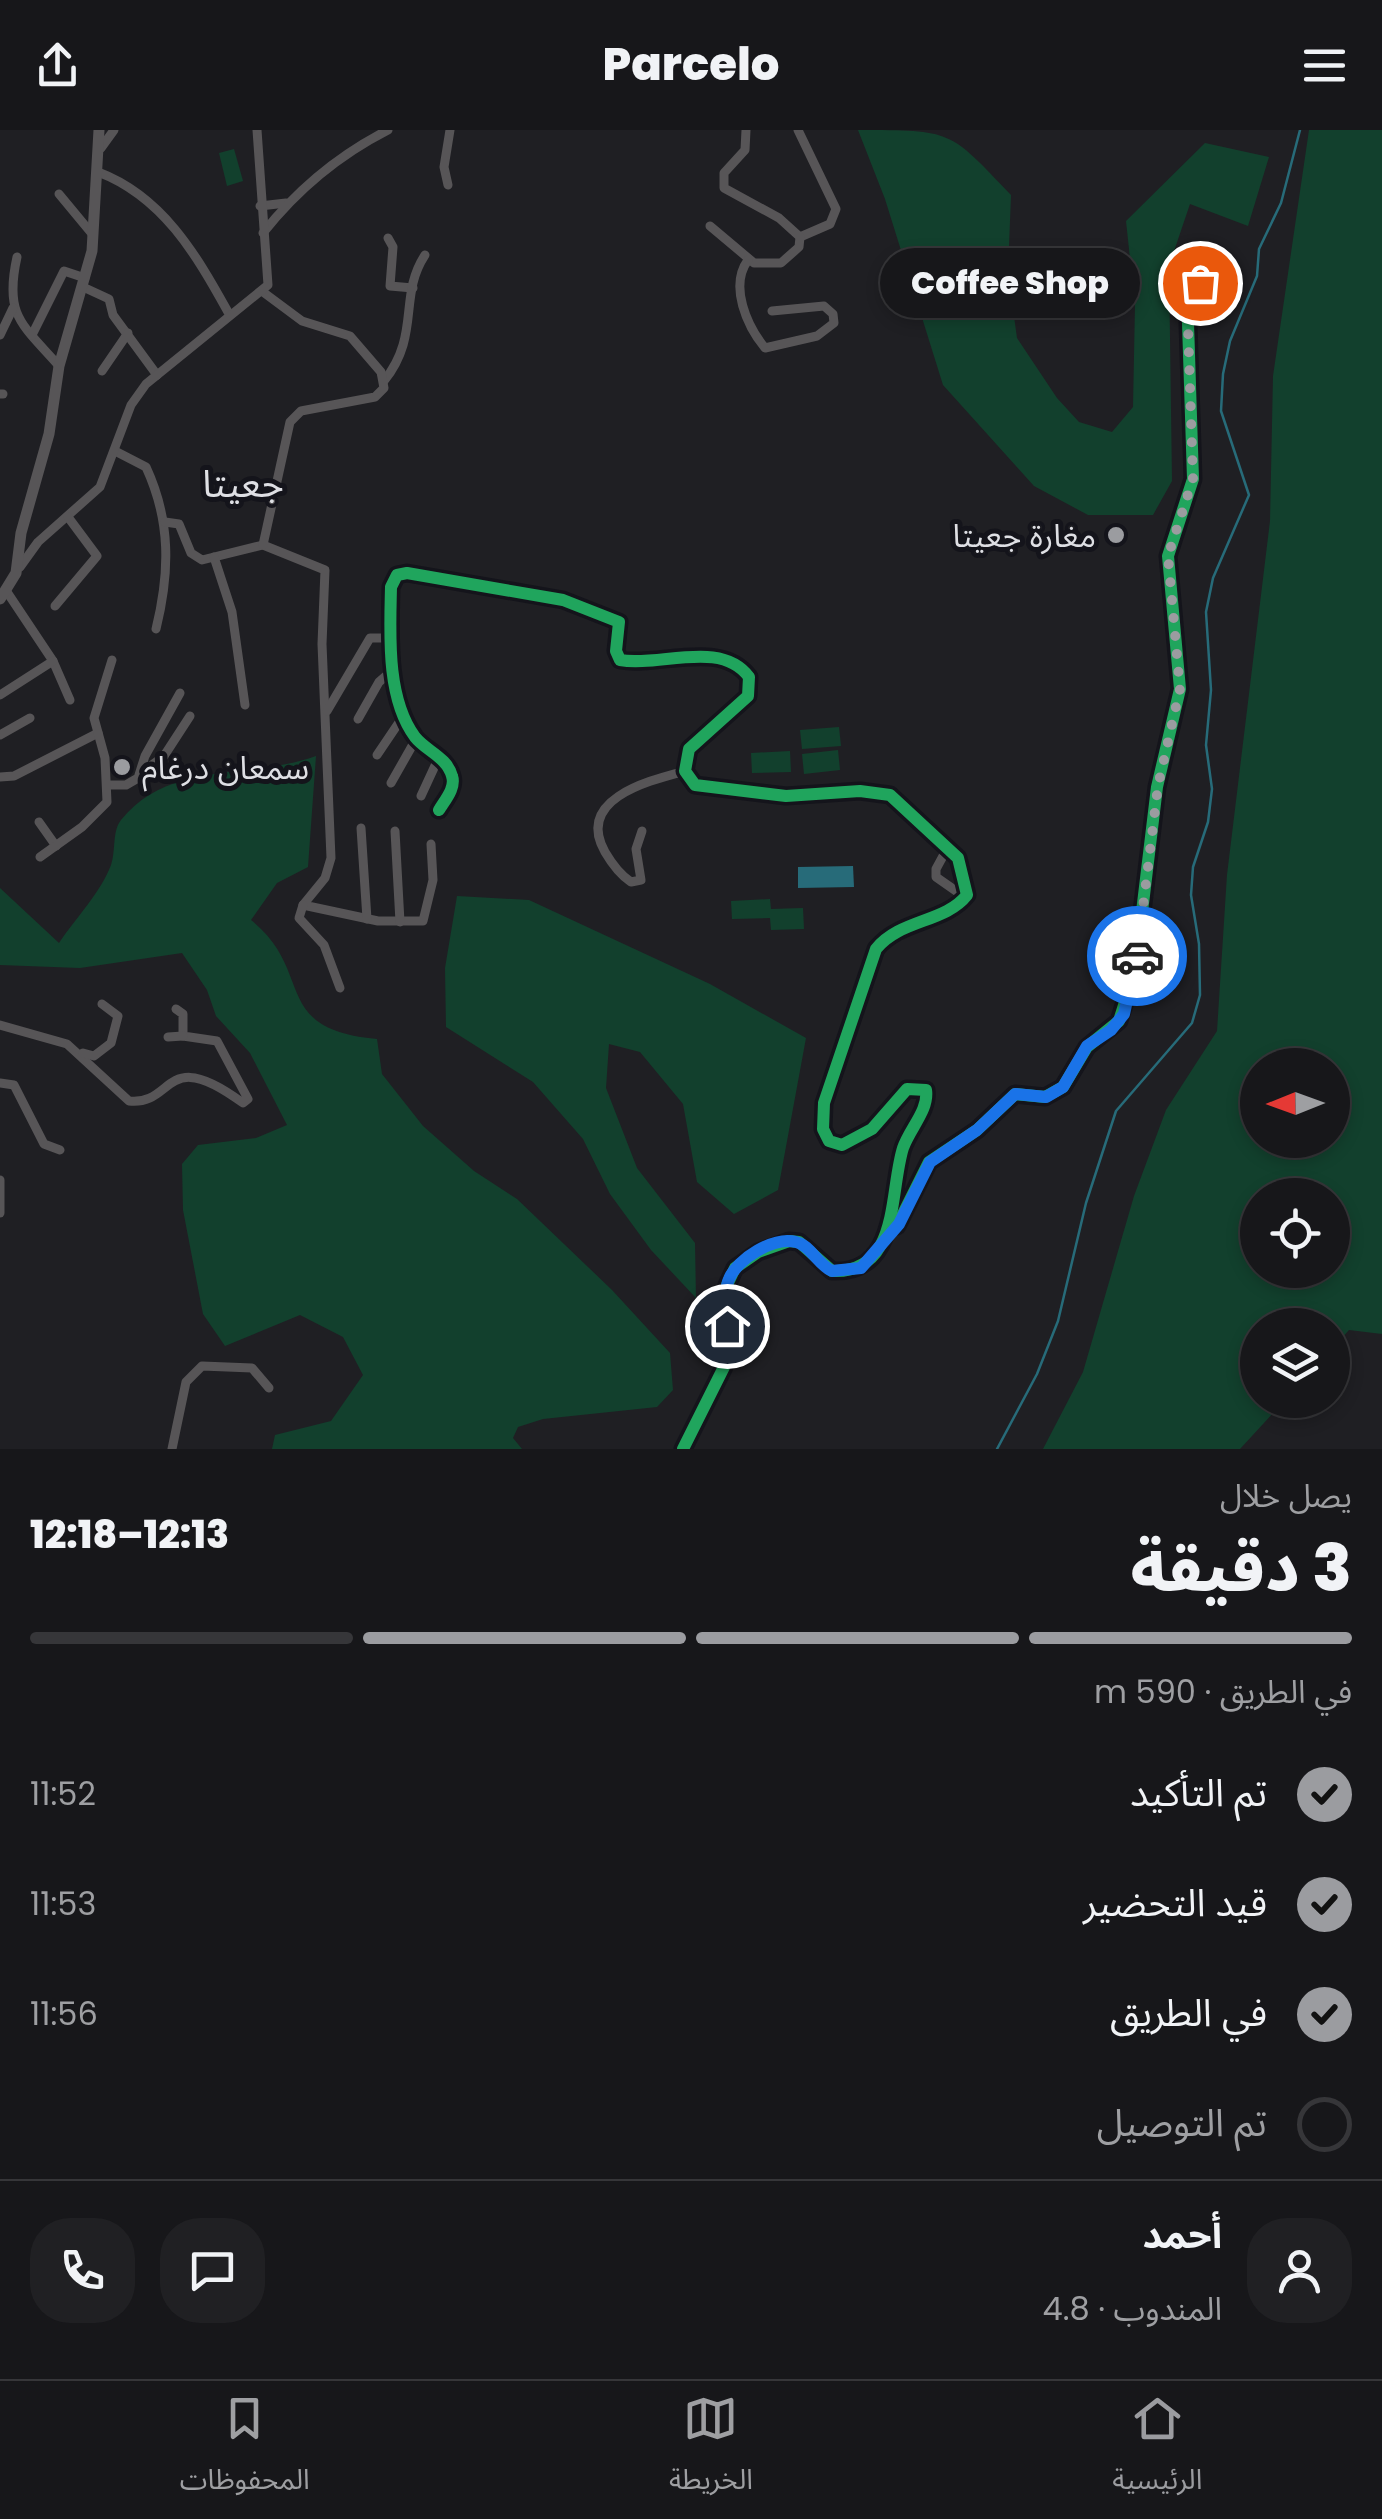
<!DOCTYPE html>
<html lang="ar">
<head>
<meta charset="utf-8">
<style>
	body { margin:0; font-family:Poppins,"Noto Sans Arabic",sans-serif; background:#202023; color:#f1f3f6; direction:rtl; height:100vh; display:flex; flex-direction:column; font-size:38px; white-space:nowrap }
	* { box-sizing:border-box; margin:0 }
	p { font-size:32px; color:#9e9fa2 }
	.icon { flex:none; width:55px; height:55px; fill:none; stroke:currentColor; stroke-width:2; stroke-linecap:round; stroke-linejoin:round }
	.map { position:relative; height:1319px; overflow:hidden; direction:ltr }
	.details { display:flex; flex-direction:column; background:#17171a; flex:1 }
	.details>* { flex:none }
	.needle { width:65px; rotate:269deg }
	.controls { position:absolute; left:1240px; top:918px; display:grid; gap:20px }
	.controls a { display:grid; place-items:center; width:110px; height:110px; border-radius:50%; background:#17171a; box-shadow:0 5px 15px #0003,0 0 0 2px #363639; font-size:50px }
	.pin { position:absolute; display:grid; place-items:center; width:85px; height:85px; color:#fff; margin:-42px; border:5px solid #fff; border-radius:50%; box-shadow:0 2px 10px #0007 }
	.courier { position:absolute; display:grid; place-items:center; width:100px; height:100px; margin:-50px; border:8px solid #1a73e8; border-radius:50%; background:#fff; color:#222; box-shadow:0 2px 12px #0007 }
	.bubble { position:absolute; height:70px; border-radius:35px; background:#17171a; box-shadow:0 5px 15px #0003,0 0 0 2px #363639; font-size:32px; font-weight:800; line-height:70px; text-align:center; direction:rtl }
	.head em { font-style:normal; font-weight:800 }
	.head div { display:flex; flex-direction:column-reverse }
	.head { display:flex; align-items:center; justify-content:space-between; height:170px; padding:0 30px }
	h1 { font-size:65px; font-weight:800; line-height:75px }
	.bar { display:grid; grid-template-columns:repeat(4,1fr); gap:15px 10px; align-content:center; height:120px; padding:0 30px }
	.bar i { height:12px; border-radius:8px; background:#363639 }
	.bar .active { background:#9b9ca0 }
	.bar p { grid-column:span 4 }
	.line { display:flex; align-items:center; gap:25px; padding:0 30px; border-top:2px solid #363639 }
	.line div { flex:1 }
	.round { display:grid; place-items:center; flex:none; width:105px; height:105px; border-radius:40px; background:#202023 }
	ol { padding:0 30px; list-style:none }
	li { display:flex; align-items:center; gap:30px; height:110px }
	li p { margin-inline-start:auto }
	li .icon { padding:10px; border-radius:50%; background:#9b9ca0; color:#111; stroke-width:4 }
	li:last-child { color:#9e9fa2 }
	li i { width:55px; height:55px; border:5px solid #363639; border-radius:50% }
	header { display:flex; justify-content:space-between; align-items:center; height:130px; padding:0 30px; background:#17171a; font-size:45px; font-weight:800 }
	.dock { display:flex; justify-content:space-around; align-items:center; height:140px; border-top:2px solid #363639; background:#17171a; font-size:28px; color:#9e9fa2 }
	.dock a { display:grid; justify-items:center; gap:5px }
	.dock .active { color:#9b9ca0 }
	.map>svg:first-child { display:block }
	.green { fill:#12402d; fill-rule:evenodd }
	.water { fill:#276b79 }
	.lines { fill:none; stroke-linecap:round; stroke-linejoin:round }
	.stream { stroke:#276b79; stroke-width:2.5 }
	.minor { stroke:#575557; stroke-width:9 }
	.tertiary { stroke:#575557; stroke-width:11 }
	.cycleway-casing { stroke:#14141b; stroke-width:19 }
	.cycleway { stroke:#20a55d; stroke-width:12 }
	.done { stroke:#9b9ca0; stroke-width:10; stroke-dasharray:0 18 }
	.route { stroke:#1a73e8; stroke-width:12 }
	.poi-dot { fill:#9b9ca0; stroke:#14141b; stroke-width:4 }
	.labels { text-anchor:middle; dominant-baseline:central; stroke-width:10; stroke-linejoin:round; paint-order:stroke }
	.poi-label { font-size:32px; fill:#dedfe4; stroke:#14141b; text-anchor:end }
	.quarter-label { font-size:38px; fill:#dedfe4; stroke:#14141b }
</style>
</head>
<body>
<header><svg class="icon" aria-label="menu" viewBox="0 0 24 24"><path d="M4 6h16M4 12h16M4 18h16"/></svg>Parcelo<svg class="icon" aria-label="share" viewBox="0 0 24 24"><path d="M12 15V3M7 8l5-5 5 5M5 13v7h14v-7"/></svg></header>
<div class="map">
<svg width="1382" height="1319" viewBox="0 0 1382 1319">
	<rect width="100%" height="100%" fill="#1f1f23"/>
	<g class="green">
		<path d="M 858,0 C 953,0 949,0 1011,65 L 1008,143 L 1017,208 L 1057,268 L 1079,292 L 1112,302 L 1133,277 L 1135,175 L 1126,91 L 1205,13 L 1269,27 L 1248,96 L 1190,74 L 1169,136 L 1172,351 L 1153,385 L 1088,385 L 1034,356 L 943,255 L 885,69 Z"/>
		<path d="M 1309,0 L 1382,0 L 1382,1204 L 1349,1200 L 1333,1218 L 1332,1195 L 1258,1195 L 1258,1270 L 1285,1270 L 1240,1319 L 1043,1319 L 1083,1242 L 1134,1066 L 1166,980 L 1217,901 L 1227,745 L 1270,391 L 1273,246 ZM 1258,935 L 1332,935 L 1332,1010 L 1258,1010 ZM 1258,1065 L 1332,1065 L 1332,1140 L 1258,1140 Z"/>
		<path d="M 234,19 L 243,51 L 227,56 L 219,23 Z"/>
		<path d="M 839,597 L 841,616 L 802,619 L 800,600 Z"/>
		<path d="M 838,620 L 840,640 L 804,644 L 802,624 Z"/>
		<path d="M 790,621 L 791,642 L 752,643 L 751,623 Z"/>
		<path d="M 316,626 L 308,737 L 277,753 L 251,790 C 316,842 269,899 377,909 L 382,944 L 423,996 L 474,1041 L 517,1069 L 612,1160 L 670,1223 L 673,1260 L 657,1277 L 543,1289 L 518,1297 L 513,1308 L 522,1319 L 272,1319 L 275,1305 L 331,1291 L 363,1245 L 343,1207 L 300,1185 L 225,1216 L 203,1184 L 183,1080 L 182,1034 L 198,1015 L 256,1008 L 287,995 L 250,923 L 216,886 L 207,860 L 182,823 L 80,838 L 0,835 L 0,758 L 59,813 C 75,789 101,762 111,735 C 116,721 112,701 121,690 C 170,629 250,650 316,626 Z"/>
		<path d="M 457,766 L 529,770 L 710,854 L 806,908 L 778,1060 L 734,1084 L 697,1052 L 683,974 L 640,922 L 609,914 L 606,958 L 637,1038 L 695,1113 L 696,1168 L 651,1120 L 610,1064 L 583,1009 L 533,952 L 446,897 L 445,838 Z"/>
		<path d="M 770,769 L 771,779 L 803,778 L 804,799 L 771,800 L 770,788 L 732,789 L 731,771 Z"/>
	</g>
	<path class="water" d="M 853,736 L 854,757 L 798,758 L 798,737 Z"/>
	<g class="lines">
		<path class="stream" d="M 997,1319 L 1037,1244 L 1058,1191 L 1086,1073 L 1116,981 L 1192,893 L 1200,865 L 1199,814 L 1191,765 L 1193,737 L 1208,692 L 1212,659 L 1206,615 L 1211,560 L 1206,482 L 1213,448 L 1249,365 L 1221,281 L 1223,244 L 1230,211 L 1257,146 L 1259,119 L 1281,73 L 1300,0"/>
		<g class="minor">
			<path d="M 798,0 L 836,79 L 830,94 L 800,107"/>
			<path d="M 101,18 L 114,0"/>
			<path d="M 98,42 C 162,66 196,124 228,182"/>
			<path d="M 448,55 L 444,37 L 450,0"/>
			<path d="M 59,64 L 93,105"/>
			<path d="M 260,76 L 286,73"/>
			<path d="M 710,96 L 754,133 L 781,133 L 799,117 L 800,107 L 779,88 L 724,58 L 724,43 L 745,20 L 746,0"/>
			<path d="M 263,103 C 297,60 339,25 388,0"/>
			<path d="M 388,108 L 393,117 L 390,156 L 413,158"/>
			<path d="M 17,127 C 4,186 22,194 59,236"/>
			<path d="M 748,130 C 729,156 747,196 765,218 L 817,206 L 834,193 L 833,184 L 824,176 L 772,181"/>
			<path d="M 83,157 L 109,169 L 113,185 L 157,245"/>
			<path d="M 0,205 L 13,178"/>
			<path d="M 32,205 L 64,141 L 85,148"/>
			<path d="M 102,241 L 128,203"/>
			<path d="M 384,251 C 421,205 398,166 425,125"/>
			<path d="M 0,264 L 3,264"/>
			<path d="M 115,321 L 146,337 C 171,391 170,442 156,499"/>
			<path d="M 165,392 L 179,394 L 191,423 L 202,430 L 263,415 L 325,440 L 322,514 L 331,728 L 325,748 L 303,775 L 378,791 L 423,791 L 433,750 L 431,714"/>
			<path d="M 263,415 L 290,292 L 301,281 L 375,267 L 384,258 L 381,242 L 350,206 L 302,191 L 263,162"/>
			<path d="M 214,427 L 232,482 L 245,575"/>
			<path d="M 20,437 L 38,412 L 100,357 L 131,275 L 146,254 L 268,155 L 257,0"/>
			<path d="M 7,462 L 53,531 L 70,570"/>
			<path d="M 55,476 L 97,426 L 68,387"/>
			<path d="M 0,565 L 53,531"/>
			<path d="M 327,581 L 370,508 L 391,508"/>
			<path d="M 358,589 L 379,552 L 394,539"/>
			<path d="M 0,605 L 30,588"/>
			<path d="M 377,625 L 404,585"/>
			<path d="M 141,643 L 164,626 L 190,586"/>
			<path d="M 0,647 L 14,646 L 98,603"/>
			<path d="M 391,653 L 416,609"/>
			<path d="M 107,655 L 126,655 L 138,648 L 145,626 L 180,563"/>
			<path d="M 421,666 L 439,627"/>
			<path d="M 439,680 C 445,670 456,658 452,646 C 447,627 426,621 415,607 C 386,568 390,503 391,457 L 397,445 L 407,443 L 563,470 L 619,492 L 616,521 L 620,530 C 660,537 721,509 749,547 L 748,566 L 689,619 L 685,641 L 695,655 L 786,666 L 860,661 L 890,665 L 958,728 L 968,759 C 964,786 897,793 876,819 L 824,973 L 823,999 L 829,1011 L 842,1015 L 872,999 L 907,959 L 926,960 L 926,974 L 903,1018 L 884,1108"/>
			<path d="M 39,692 L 56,716"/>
			<path d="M 361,698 L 367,789"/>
			<path d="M 395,701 L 400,792"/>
			<path d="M 642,701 L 636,719 L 641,750 L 631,752 C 619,744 612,734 605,722 C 575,669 648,651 685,641"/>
			<path d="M 948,717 L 936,739 L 936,747 L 966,768"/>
			<path d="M 40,727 L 82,697 L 107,672 L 105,628 L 94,588 L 112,530"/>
			<path d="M 303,775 L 299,788 L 324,815 L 340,858"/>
			<path d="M 1135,840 L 1157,657 L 1180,559 L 1168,426 L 1193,349 L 1188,193 L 1192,152 L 1202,154 L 1202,163 L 1191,165"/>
			<path d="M 0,895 L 67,914 L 129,971 C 175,976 163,914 243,973 L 248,969 L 217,911 L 183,906 L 183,884 L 176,879"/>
			<path d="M 168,907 L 183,906"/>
			<path d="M 83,923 L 94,926 L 111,913 L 118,886 L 102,874"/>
			<path d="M 0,953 L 14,955 L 44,1014 L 60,1020"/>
			<path d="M 0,1050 L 0,1083"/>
			<path d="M 172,1319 L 186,1252 L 202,1236 L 252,1238 L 269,1258"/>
		</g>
		<g class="tertiary">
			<path d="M 0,469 L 16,443 L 21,403 L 49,304 L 59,236 L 92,121 L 99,0"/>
			<path d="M 683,1319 L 724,1237 L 727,1155 L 735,1138 L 758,1122 L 789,1111 L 799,1112 L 832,1141 L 861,1138 L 899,1094 L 929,1032 L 977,1000 L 1015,964 L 1045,967 L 1063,957 L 1087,917 L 1119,891 L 1135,840"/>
		</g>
		<g class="cycleway-casing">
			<g id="cycleway">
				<path d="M 439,680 C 445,670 456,658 452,646 C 447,627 426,621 415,607 C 386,568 390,503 391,457 L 397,445 L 407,443 L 563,470 L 619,492 L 616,521 L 620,530 C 660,537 721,509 749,547 L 748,566 L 689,619 L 685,641 L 695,655 L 786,666 L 860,661 L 890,665 L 958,728 L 967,765 C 945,793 900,789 876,819 L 824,973 L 823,999 L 829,1011 L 842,1015 L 872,999 L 907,959 L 926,960 C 929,980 910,998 903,1018 C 889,1063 900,1144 832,1141 L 799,1112 L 789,1111 L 758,1122 L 735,1138 L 727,1155 L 724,1237 L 683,1319"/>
				<path d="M 897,1096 L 929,1032 L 977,1000 L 1015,964 L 1045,967 L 1063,957 L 1087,917 L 1119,891 L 1135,840 L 1157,657 L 1180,559 L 1168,426 L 1193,349 L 1188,193 L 1192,152 L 1202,154 L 1202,163 L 1191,165"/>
			</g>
		</g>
		<use href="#cycleway" class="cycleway"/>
	</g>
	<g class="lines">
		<path class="done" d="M 1137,826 L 1158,656 L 1180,559 L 1168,426 L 1193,349 L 1188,196 L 1192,152 L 1200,153"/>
		<path class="route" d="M 727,1196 C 727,1182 723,1162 729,1149 C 737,1129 774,1106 796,1112 C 810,1115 818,1135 832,1141 L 861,1138 L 899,1094 L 930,1032 L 977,1000 L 1015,964 L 1046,967 L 1063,957 L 1087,916 L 1111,900 L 1124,884 L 1137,826"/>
	</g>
	<g class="poi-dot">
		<circle cx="1116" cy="405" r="10"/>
		<circle cx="122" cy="637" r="10"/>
	</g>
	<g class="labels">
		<g class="poi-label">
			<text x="1096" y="405">مغارة جعيتا</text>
			<text x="142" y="637" text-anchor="start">سمعان درغام</text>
		</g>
		<g class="quarter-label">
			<text x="243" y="353">جعيتا</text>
		</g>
	</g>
</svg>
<div class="controls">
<a><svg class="needle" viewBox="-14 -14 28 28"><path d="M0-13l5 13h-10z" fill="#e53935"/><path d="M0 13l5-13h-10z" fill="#9e9fa2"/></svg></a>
<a><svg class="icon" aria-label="locate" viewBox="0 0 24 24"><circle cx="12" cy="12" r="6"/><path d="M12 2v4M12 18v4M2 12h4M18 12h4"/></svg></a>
<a><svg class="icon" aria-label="layers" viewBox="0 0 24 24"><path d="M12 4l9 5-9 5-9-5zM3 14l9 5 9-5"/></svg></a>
</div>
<div class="pin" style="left:1200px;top:153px;background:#ea580c"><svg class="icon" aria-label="bag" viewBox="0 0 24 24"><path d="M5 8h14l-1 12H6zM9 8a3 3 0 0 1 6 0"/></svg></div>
<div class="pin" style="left:727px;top:1196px;background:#1f2937"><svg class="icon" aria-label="home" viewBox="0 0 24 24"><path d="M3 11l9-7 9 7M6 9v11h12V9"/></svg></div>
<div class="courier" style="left:1137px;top:826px"><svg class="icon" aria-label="car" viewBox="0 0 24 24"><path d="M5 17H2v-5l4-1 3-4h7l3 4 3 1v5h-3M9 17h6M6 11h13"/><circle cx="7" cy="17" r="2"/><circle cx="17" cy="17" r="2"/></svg></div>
<div class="bubble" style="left:880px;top:118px;width:260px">Coffee Shop</div>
</div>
<section class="details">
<div class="head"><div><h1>3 دقيقة</h1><p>يصل خلال</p></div><em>12:13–12:18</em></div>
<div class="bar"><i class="active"></i><i class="active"></i><i class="active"></i><i></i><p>في الطريق · 590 m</p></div>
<ol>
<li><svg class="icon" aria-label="check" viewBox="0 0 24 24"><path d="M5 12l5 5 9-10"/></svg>تم التأكيد<p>11:52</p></li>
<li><svg class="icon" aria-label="check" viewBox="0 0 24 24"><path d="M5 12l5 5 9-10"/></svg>قيد التحضير<p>11:53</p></li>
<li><svg class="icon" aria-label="check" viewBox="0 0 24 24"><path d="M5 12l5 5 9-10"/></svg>في الطريق<p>11:56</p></li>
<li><i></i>تم التوصيل</li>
</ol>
<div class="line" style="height:180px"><a class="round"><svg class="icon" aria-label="person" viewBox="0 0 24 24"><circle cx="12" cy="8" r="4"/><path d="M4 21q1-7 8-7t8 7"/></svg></a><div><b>أحمد</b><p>المندوب · 4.8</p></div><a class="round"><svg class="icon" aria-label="chat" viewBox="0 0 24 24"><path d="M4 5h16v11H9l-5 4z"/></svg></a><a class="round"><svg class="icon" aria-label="phone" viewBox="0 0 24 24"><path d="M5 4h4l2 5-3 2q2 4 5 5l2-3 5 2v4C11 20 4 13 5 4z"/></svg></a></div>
</section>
<nav class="dock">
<a class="active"><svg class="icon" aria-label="home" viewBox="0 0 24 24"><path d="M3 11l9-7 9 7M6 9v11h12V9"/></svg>الرئيسية</a>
<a><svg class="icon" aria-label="map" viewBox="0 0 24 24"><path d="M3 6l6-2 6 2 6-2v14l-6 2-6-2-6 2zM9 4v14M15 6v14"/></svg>الخريطة</a>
<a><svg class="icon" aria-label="saved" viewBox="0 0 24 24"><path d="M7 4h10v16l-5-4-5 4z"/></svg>المحفوظات</a>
</nav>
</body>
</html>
